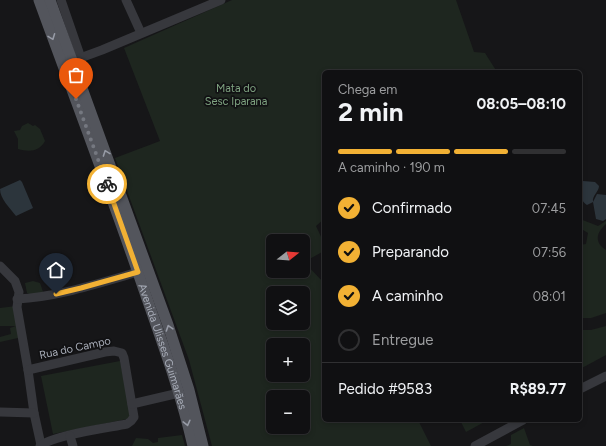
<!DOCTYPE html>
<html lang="pt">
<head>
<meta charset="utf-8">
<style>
	body { margin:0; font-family:Figtree,sans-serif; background:#1e1e20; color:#f1f3f6; height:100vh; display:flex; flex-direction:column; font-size:15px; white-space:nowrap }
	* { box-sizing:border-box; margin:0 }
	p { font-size:13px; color:#9c9d9f }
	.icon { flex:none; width:22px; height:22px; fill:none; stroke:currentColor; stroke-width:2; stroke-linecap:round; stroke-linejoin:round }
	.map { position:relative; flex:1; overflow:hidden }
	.details { position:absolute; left:322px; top:70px; width:260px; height:352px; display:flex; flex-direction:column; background:#101012; border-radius:6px; box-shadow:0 2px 6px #0003,0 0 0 1px #303032 }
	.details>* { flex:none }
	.needle { width:26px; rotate:73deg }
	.tools { position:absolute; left:266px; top:234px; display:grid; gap:8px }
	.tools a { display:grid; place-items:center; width:44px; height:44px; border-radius:6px; background:#101012; box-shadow:0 2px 6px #0003,0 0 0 1px #303032; font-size:20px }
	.pin { position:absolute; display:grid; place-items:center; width:34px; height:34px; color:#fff; margin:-41px -17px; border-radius:50% 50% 50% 0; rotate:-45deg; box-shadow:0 0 4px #0007 }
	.pin .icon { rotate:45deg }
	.courier { position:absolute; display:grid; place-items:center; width:40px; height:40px; margin:-20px; border:3px solid #f2b134; border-radius:50%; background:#fff; color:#222; box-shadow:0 1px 5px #0007 }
	.head em { font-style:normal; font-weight:700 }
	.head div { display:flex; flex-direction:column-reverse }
	.head { display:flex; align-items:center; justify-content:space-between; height:68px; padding:0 16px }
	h1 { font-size:26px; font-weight:700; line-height:30px }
	.bar { display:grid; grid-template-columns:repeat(4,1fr); gap:6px 4px; align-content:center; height:48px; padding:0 16px }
	.bar i { height:5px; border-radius:3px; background:#303032 }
	.bar .current { background:#f2b134 }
	.bar p { grid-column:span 4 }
	.line { display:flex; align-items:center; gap:10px; padding:0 16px; border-top:1px solid #303032 }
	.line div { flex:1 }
	ol { padding:0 16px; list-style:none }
	li { display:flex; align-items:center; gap:12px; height:44px }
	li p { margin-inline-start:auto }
	li .icon { padding:4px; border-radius:50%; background:#f2b134; color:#111; stroke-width:4 }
	li:last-child { color:#9c9d9f }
	li i { width:22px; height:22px; border:2px solid #303032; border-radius:50% }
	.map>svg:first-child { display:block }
	.green { fill:#1e261f; fill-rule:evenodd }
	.water { fill:#2c353c }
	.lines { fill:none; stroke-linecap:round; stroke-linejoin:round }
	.minor { stroke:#37383d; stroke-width:9 }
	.major { stroke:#53555c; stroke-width:11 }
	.oneway { stroke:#979ba6 }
	.done { stroke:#757880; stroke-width:4; stroke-dasharray:0 7.2 }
	.route { stroke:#f2b134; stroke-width:5 }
	.labels { text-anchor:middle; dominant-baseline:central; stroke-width:3.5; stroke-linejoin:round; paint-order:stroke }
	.park-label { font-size:11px; fill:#7fa381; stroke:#111113 }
	.street-label { font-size:11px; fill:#a8adb8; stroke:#111113 }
</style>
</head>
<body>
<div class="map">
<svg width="606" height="446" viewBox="0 0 606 446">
	<rect width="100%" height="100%" fill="#161618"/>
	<g class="green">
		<path d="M 232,0 L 456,0 L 474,52 L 485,53 L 497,72 L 324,72 L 324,219 L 316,226 L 324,243 L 324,251 L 304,262 L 324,283 L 324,420 L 418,420 L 431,446 L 212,446 L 189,360 L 115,158 L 160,141 L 124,48 ZM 273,241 L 303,241 L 303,271 L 273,271 ZM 273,293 L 303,293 L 303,323 L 273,323 ZM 273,345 L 303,345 L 303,375 L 273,375 ZM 273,397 L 303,397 L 303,427 L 273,427 Z"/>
		<path d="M 28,123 L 33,126 L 35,125 L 40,129 L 45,141 C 39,152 29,152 18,149 L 18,139 L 14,131 L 20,130 L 22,126 Z"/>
		<path d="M 580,219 L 598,226 L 606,221 L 606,224 C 596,233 594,242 606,250 L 606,313 L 591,318 L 580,318 L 580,245 L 586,244 L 588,233 L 580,228 Z"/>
		<path d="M 33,281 L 40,283 L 44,295 L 36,297 L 27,293 L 25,283 Z"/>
		<path d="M 16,306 L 19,336 L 18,338 L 0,342 L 0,337 L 11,334 L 10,328 L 16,326 L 0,326 L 0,308 Z"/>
		<path d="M 606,326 L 606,355 L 580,369 L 580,330 L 591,330 Z"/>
		<path d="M 120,361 L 132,418 L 53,434 L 41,376 Z"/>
		<path d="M 460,420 L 488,420 L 466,432 Z"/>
		<path d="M 524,428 L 530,445 L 533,446 L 506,446 L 511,444 L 511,435 Z"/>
		<path d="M 182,435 L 185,446 L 132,446 L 136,438 L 148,439 L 153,443 L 158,442 L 158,438 Z"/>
	</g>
	<g class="water">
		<path d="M 20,180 L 22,182 L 33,208 L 16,216 C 10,208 0,199 0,189 Z"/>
		<path d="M 583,181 L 595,182 L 599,186 C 599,192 592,195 593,202 L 597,194 L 606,195 L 606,219 L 603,221 L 596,219 L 593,202 L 587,205 C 581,201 580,195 580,189 L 583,186 Z"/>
	</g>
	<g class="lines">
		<g class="minor">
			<path d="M 61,0 L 81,58"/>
			<path d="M 126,0 L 141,33"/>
			<path d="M 72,61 L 102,50 L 221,0"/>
			<path d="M 0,266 L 15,281 L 19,292 L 17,307 L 28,370 L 34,413 L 41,445"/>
			<path d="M 17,299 C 58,297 99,283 138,272"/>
			<path d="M 28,370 L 105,352 L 114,351 L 122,353 L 124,358 L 134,417 L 131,421 L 127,424 C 107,428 54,435 40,446"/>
			<path d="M 580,389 L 606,376"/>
			<path d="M 132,404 L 179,393"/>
			<path d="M 0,412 L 34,413"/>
			<path d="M 70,436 L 73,446"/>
			<path d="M 475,446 L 523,420"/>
		</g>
		<g class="major">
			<path id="s1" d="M 39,0 C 74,96 111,193 144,290 C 162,342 181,393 193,446"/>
			<path d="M 50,0 L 168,325 L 189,390 L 203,446"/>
		</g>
	</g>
	<defs><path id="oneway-chevron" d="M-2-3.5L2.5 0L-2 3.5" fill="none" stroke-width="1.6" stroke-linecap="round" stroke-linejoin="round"/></defs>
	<g class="oneway">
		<use href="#oneway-chevron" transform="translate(52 37) rotate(69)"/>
		<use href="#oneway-chevron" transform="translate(106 153) rotate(-110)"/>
		<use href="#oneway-chevron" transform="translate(169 328) rotate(-108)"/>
		<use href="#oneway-chevron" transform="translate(187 423) rotate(76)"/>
	</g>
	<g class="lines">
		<path class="done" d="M 76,99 L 107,184"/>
		<path class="route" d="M 56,294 L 81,288 L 138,272 L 107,184"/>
	</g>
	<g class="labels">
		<g class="park-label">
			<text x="236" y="88">Mata do<tspan x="236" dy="13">Sesc Iparana</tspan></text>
		</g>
		<g class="street-label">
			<text stroke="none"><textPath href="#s1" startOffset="368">Avenida Ulisses Guimarães</textPath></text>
			<text transform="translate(75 348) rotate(-12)">Rua do Campo</text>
		</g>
	</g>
</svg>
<div class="tools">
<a><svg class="needle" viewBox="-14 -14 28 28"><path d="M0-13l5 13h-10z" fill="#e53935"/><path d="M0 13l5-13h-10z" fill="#9c9d9f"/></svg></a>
<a><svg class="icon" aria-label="layers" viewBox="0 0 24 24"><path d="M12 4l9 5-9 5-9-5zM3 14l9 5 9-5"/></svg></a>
<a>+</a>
<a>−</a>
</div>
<div class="pin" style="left:76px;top:99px;background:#ea580c"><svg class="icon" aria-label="bag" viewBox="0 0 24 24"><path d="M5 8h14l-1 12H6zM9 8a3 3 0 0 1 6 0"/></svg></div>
<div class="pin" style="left:56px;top:294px;background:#1f2937"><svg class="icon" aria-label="home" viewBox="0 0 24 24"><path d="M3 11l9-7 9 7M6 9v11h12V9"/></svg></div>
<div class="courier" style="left:107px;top:184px"><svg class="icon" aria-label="bike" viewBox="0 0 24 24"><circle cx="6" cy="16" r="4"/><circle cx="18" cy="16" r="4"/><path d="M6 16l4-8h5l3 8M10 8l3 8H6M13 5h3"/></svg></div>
<section class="details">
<div class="head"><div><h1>2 min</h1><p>Chega em</p></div><em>08:05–08:10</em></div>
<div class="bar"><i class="current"></i><i class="current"></i><i class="current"></i><i></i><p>A caminho · 190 m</p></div>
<ol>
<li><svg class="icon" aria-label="check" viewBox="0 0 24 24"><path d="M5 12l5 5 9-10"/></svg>Confirmado<p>07:45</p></li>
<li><svg class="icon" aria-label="check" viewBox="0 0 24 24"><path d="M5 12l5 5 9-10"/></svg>Preparando<p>07:56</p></li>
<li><svg class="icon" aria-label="check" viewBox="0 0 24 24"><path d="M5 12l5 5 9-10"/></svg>A caminho<p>08:01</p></li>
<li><i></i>Entregue</li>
</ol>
<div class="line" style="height:52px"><div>Pedido #9583</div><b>R$89.77</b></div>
</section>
</div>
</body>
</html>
